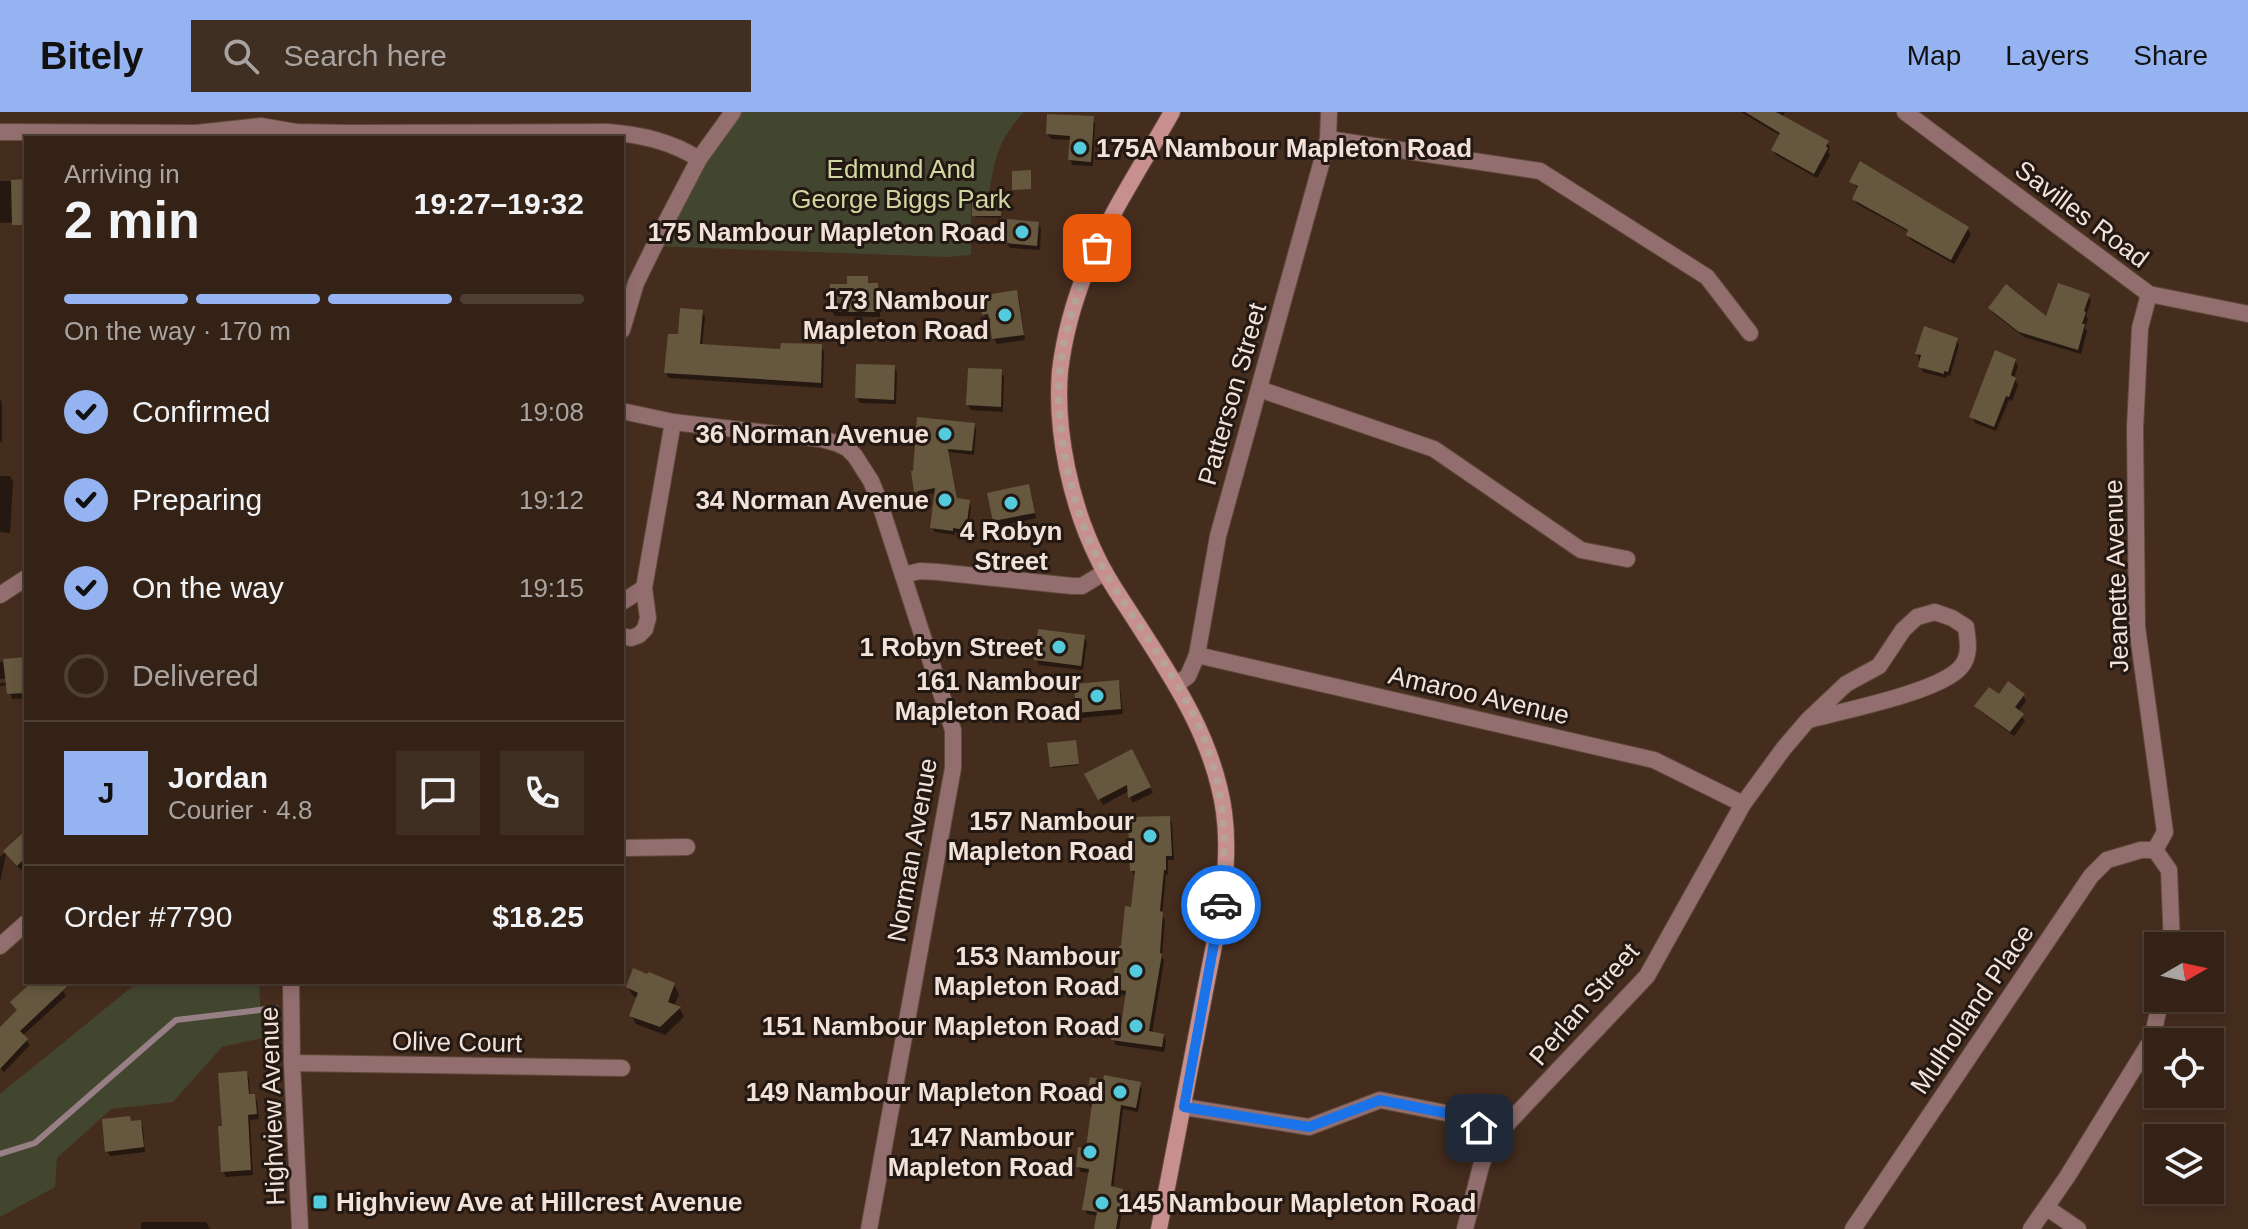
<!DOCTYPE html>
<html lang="en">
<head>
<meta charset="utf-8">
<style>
	body { margin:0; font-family:Helvetica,sans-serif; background:#3f2f23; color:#f1f3f6; height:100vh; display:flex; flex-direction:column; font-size:30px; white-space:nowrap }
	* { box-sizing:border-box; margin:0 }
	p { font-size:26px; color:#a9a4a1 }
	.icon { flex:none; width:44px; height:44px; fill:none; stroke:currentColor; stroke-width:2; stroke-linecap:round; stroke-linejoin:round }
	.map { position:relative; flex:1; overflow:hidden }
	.drawer { position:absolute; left:24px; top:24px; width:600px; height:848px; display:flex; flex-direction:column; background:#342216; border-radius:0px; box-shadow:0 4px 12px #0003,0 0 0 2px #4e3f35 }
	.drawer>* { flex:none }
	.needle { width:52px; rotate:81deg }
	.controls { position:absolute; left:2144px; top:820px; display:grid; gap:16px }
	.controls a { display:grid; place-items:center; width:80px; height:80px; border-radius:0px; background:#342216; box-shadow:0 4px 12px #0003,0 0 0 2px #4e3f35; font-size:40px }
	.pin { position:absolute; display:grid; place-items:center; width:68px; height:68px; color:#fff; margin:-34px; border-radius:16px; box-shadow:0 4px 12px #0006 }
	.courier { position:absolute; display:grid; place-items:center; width:80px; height:80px; margin:-40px; border:6px solid #1a73e8; border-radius:50%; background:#fff; color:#222; box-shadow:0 2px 10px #0007 }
	.headline em { font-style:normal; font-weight:700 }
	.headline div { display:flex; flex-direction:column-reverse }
	.headline { display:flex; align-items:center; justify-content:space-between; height:136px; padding:0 40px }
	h1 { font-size:52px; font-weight:700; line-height:60px }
	.bar { display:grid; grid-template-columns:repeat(4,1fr); gap:12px 8px; align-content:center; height:96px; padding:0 40px }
	.bar i { height:10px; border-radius:6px; background:#4e3f35 }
	.bar .selected { background:#95b2f1 }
	.bar p { grid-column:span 4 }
	.line { display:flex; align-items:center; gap:20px; padding:0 40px; border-top:2px solid #4e3f35 }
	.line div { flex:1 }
	.round { display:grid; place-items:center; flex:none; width:84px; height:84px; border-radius:0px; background:#3f2f23 }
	ol { padding:0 40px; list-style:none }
	li { display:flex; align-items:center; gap:24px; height:88px }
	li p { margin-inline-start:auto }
	li .icon { padding:8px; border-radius:50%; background:#95b2f1; color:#111; stroke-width:4 }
	li:last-child { color:#a9a4a1 }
	li i { width:44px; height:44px; border:4px solid #4e3f35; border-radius:50% }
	header { display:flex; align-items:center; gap:48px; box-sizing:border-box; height:112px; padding:0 40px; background:#95b2f1; color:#111 }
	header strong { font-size:38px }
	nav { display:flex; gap:44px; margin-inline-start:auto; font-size:28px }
	.search { width:560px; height:72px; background:#3f2f23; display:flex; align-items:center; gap:20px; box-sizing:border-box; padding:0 28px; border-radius:0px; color:#a9a4a1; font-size:30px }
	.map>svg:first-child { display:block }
	.green { fill:#43462f }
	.shadow { fill:#0007 }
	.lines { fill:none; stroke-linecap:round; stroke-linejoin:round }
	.stream { stroke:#977f86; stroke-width:6 }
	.building { fill:#66583f }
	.minor-casing { stroke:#614a3c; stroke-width:18 }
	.secondary-casing { stroke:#614a3c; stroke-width:18 }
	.minor { stroke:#926f6e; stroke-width:16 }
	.secondary { stroke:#c88f8f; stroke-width:16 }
	.done { stroke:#b5a398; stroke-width:8; stroke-dasharray:0 14.4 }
	.route { stroke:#1a73e8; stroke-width:10 }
	.poi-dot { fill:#54cadd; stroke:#231812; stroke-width:3 }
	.labels { text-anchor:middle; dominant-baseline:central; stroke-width:6; stroke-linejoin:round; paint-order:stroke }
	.poi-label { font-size:26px; font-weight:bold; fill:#f2e2d9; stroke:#231812; text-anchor:end }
	.park-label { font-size:26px; fill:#d0d8a1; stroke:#231812 }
	.street-label { font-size:26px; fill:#f2e2d9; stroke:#231812 }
</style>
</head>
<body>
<header>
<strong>Bitely</strong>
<div class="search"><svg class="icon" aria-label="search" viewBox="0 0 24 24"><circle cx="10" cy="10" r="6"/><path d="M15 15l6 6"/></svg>Search here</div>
<nav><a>Map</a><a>Layers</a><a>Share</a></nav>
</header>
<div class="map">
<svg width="2248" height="1117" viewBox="0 0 2248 1117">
	<rect width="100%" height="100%" fill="#452d1e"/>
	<g class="green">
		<path d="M 733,0 L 1024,0 C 998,28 994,47 989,85 L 971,85 L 971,143 L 947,145 L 654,134 Z"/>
		<path d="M 138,870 L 259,870 L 262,926 L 222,935 L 173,990 L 111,997 L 57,1046 L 55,1075 L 0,1105 L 0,982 Z"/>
	</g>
	<g class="shadow">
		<path d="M 1741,0 L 1785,0 L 1782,6 L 1827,31 L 1830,36 L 1828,40 L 1830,43 L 1817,66 L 1776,43 L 1773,38 L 1781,24 Z"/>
		<path d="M 1092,6 L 1095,11 L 1093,54 L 1073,53 L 1070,48 L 1071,28 L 1051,27 L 1048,22 Z"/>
		<path d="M 0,69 L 26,69 L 26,110 L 0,111 Z"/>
		<path d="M 1851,70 L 1967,116 L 1971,122 L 1954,152 L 1911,128 L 1908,123 L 1909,120 L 1857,92 L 1854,87 L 1859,77 Z"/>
		<path d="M 622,71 L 624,74 L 623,94 L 622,94 Z"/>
		<path d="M 1000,89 L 1001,106 L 976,105 L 974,103 Z"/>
		<path d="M 1038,111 L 1041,117 L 1040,138 L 1010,136 L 1007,131 Z"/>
		<path d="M 866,166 L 870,173 L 876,173 L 880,178 L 880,205 L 835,204 L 832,199 L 849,174 Z"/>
		<path d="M 23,172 L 26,172 L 26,214 L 25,212 Z"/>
		<path d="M 1016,180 L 1019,186 L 1025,228 L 997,232 L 994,227 L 991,207 L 987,208 L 984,203 Z"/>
		<path d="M 2088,184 L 2091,189 L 2086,204 L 2088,207 L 2085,216 L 2087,219 L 2081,242 L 2024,225 L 1993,201 L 1990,196 L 2047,207 Z"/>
		<path d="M 702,200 L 705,205 L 702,234 L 782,240 L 821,234 L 824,240 L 823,276 L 669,266 L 666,260 L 680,225 Z"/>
		<path d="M 1956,228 L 1959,233 L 1950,264 L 1947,263 L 1946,266 L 1923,260 L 1917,241 Z"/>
		<path d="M 2015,249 L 2018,254 L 2014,266 L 2018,273 L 2012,289 L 2009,288 L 1996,319 L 1975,311 L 1972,305 Z"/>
		<path d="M 894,255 L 897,260 L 896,292 L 860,291 L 857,286 Z"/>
		<path d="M 1001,259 L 1004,265 L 1003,300 L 971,298 L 968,293 Z"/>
		<path d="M 0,287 L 2,290 L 2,330 L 0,330 Z"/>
		<path d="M 974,312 L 976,317 L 974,343 L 949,340 L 958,389 L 969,390 L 971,395 L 968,422 L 955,420 L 955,423 L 935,420 L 932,415 L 937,381 L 919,384 L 913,361 Z"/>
		<path d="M 0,364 L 10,364 L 13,370 L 10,421 L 0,420 Z"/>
		<path d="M 1031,380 L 1036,406 L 998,414 L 990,383 Z"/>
		<path d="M 1084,525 L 1087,530 L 1083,558 L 1039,553 L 1036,547 Z"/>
		<path d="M 26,547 L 26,586 L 12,587 L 8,573 L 0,574 L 0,571 L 16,570 L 15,566 L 0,567 L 0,550 Z"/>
		<path d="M 1117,570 L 1120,575 L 1123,602 L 1081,606 L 1078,601 Z"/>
		<path d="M 2023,583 L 2026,589 L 2018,600 L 2025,609 L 2014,624 L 1980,599 L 1977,594 L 1999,585 Z"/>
		<path d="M 1076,632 L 1079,653 L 1053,656 L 1052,654 Z"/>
		<path d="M 1132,640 L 1153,681 L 1132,691 L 1129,679 L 1103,693 L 1087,663 Z"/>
		<path d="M 1169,706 L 1172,711 L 1174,748 L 1168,748 L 1168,763 L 1166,763 L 1162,803 L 1165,808 L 1162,845 L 1164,849 L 1152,922 L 1163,923 L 1166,929 L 1164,940 L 1116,933 L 1113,928 L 1123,917 L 1128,884 L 1116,881 L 1113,876 L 1133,797 L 1135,764 L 1132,759 Z"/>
		<path d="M 26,720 L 26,753 L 21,758 L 6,742 L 0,771 L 0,745 Z"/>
		<path d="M 35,870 L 73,870 L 63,879 L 66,884 L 22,924 L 30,933 L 4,960 L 0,956 L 0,918 L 18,899 Z"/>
		<path d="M 674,873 L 679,882 L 674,894 L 680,897 L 684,905 L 665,923 L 636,912 L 631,903 L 638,886 L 633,884 L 628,875 Z"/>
		<path d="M 246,961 L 249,966 L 250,984 L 254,984 L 257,989 L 259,1007 L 250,1008 L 253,1063 L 226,1065 L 223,1059 L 224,1016 Z"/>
		<path d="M 1139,972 L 1142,977 L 1138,1000 L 1123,997 L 1113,1077 L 1122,1079 L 1125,1084 L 1119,1117 L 1096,1117 L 1098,1104 L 1087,1102 L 1084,1097 L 1090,1061 L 1081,1060 L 1078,1055 L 1088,1039 L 1094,995 L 1091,995 L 1088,990 Z"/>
		<path d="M 131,1010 L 140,1010 L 143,1015 L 145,1040 L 110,1044 L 107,1039 Z"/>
		<path d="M 141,1110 L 206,1110 L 210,1117 L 141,1117 Z"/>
	</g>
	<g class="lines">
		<path class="stream" d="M 0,1042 L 35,1031 L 176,908 L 276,896"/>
	</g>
	<g class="building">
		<path d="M 1745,0 L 1776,0 L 1829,29 L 1826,34 L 1828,36 L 1814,62 L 1771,38 L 1780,21 Z"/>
		<path d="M 1047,2 L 1094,4 L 1091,50 L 1068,48 L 1070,24 L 1046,22 Z"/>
		<path d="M 1860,49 L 1969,115 L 1951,148 L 1906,123 L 1908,118 L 1852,87 L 1858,74 L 1849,70 Z"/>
		<path d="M 1031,58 L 1031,77 L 1012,78 L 1012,59 Z"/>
		<path d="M 26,67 L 26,113 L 12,113 L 11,68 Z"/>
		<rect x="972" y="87" width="29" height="17"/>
		<path d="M 1007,107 L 1039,110 L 1037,134 L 1005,131 Z"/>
		<path d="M 847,164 L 868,164 L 868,171 L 878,171 L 878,200 L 830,200 L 830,172 L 847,172 Z"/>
		<path d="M 2058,171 L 2090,182 L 2084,199 L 2086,200 L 2082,212 L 2085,212 L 2078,238 L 2019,220 L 1988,196 L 2006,172 L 2046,204 Z"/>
		<path d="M 1017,178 L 1024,223 L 992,227 L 988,202 L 982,203 L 979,184 Z"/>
		<path d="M 680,196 L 703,198 L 700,232 L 780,237 L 781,231 L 822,232 L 821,271 L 664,261 L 668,222 L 678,222 Z"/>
		<path d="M 1924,214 L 1958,226 L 1948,260 L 1944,259 L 1944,262 L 1918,255 L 1921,243 L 1915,242 Z"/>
		<path d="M 1995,238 L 2016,247 L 2011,263 L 2016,266 L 2009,285 L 2006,284 L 1994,315 L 1969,305 Z"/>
		<path d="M 856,252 L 895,253 L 894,288 L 855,286 Z"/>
		<path d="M 968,256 L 1002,257 L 1001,295 L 966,293 Z"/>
		<path d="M 917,305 L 975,311 L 972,339 L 948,337 L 957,386 L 970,388 L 966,418 L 953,416 L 953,419 L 930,416 L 935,376 L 914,380 L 911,359 L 913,359 Z"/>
		<path d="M 1029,372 L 1035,401 L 993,409 L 987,381 Z"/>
		<path d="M 1038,517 L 1085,523 L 1081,554 L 1034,548 Z"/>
		<path d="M 26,545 L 26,581 L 7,582 L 3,547 Z"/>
		<path d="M 1119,568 L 1121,597 L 1076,601 L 1074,572 Z"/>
		<path d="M 2008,569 L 2025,582 L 2015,595 L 2024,602 L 2010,620 L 1974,594 L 1989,575 L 1999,582 Z"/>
		<path d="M 1076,628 L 1079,652 L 1050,655 L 1047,631 Z"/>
		<path d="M 1132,637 L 1151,675 L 1128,686 L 1127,673 L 1098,688 L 1084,662 Z"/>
		<path d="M 1170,704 L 1172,744 L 1166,744 L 1166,758 L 1164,758 L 1160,799 L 1163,800 L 1160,841 L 1162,842 L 1149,919 L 1164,922 L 1162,935 L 1111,928 L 1113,913 L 1121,914 L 1126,879 L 1111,876 L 1119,834 L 1121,834 L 1125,794 L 1131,795 L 1135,759 L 1130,759 L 1128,705 Z"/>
		<path d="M 26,718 L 26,745 L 17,754 L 3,739 Z"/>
		<path d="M 633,856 L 647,862 L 649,860 L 675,871 L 668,890 L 681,895 L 660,915 L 629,904 L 638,881 L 626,875 Z"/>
		<path d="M 32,870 L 72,870 L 20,919 L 28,927 L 0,957 L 0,915 L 17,898 L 10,890 Z"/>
		<path d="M 247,959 L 249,982 L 255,982 L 257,1002 L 248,1003 L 251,1058 L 221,1060 L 218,1014 L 222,1014 L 218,961 Z"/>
		<path d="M 1104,963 L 1141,970 L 1136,996 L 1121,993 L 1111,1074 L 1123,1077 L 1116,1117 L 1094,1117 L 1097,1100 L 1082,1098 L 1089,1057 L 1076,1055 L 1078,1035 L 1086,1036 L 1092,991 L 1086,990 L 1090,965 L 1103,968 Z"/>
		<path d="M 130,1004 L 131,1009 L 141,1008 L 144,1035 L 105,1040 L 102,1007 Z"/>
	</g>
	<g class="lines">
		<g class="minor-casing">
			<g id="minor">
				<path d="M 1905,0 L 2149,182 L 2248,202"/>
				<path d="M 0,20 L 196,21 L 261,14 L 296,20 L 348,21 L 608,20 C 642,23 670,29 699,47"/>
				<path d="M 1328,27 L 1540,59 L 1707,165 L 1750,221"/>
				<path d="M 2149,182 L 2140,216 L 2135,316 L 2137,515 L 2165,720 L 2155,738 L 2169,758 L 2172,834"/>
				<path d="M 622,218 L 636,171 L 663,116 L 699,47 L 733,0"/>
				<path d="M 1259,277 L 1434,337 L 1581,438 L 1627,447"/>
				<path d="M 622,299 L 673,310 L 821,327 L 836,331 L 847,336 L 855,344 L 871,369 L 878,386 L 953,618 L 953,656 L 869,1117"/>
				<path d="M 903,463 L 920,459 L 938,460 L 1072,474 L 1082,474 L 1105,460"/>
				<path d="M 0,483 L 26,466"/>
				<path d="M 622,490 L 644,476"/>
				<path d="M 622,524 L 631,526 L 639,523 L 645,517 L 648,506 L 644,476 L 673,310"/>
				<path d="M 1197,543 L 1654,648 L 1743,692"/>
				<path d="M 1176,573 L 1188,564 L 1197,543 L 1218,424 L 1328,27 L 1329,0"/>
				<path d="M 622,736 L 687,735"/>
				<path d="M 0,834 L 26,811"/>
				<path d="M 291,870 L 292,951 L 300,1117"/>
				<path d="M 292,951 L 622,956"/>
				<path d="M 1184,995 L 1309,1015 L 1380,988 L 1466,1005 L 1492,1028 L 1481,1054 L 1465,1117"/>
				<path d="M 1492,1028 L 1647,864 L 1743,692 L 1784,636 L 1808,608 L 1846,572 L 1879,554 L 1903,518 L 1917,505 L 1935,500 L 1952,506 L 1966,515 C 1968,530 1971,544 1960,556 C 1938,580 1843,599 1808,608"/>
				<path d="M 2047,1096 L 2078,1117"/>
				<path d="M 1853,1117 L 2091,764 L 2107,748 L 2141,738 L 2155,738"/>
				<path d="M 2031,1117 L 2067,1065 L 2152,927 L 2161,886"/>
			</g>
		</g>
		<g class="secondary-casing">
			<path id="secondary" d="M 1159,1117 C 1175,1036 1191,955 1206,874 C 1217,817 1232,757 1224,700 C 1213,622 1167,558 1126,494 C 1116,479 1106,464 1098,447 C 1071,393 1055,320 1060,259 C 1064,225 1075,186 1088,154 C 1110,101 1144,50 1172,0"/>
		</g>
		<use href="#minor" class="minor"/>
		<use href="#secondary" class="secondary"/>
	</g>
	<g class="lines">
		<path class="done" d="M 1097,136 C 1079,173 1064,218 1060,258 C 1054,319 1074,406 1104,458 C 1139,519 1188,575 1210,643 C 1227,695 1226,739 1221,793"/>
		<path class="route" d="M 1221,793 L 1184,995 L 1309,1015 L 1380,988 L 1466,1005 L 1479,1016"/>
	</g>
	<g class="poi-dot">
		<circle cx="1080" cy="36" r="8"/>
		<circle cx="1022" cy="120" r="8"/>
		<circle cx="1005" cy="203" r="8"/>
		<circle cx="945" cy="322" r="8"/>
		<circle cx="945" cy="388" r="8"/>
		<circle cx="1011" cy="391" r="8"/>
		<circle cx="1059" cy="535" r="8"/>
		<circle cx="1097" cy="584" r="8"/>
		<circle cx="1150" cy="724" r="8"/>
		<circle cx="1136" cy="859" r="8"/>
		<circle cx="1136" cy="914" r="8"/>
		<circle cx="1120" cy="980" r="8"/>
		<circle cx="1090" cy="1040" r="8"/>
		<rect x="312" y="1082" width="16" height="16" rx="4"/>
		<circle cx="1102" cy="1091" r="8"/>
	</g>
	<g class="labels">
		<g class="poi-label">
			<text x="1096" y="36" text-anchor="start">175A Nambour Mapleton Road</text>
			<text x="1006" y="120">175 Nambour Mapleton Road</text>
			<text x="989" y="188">173 Nambour<tspan x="989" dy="30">Mapleton Road</tspan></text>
			<text x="929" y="322">36 Norman Avenue</text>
			<text x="929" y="388">34 Norman Avenue</text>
			<text x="1011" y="419" text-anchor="middle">4 Robyn<tspan x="1011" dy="30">Street</tspan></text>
			<text x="1043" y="535">1 Robyn Street</text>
			<text x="1081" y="569">161 Nambour<tspan x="1081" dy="30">Mapleton Road</tspan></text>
			<text x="1134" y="709">157 Nambour<tspan x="1134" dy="30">Mapleton Road</tspan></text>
			<text x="1120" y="844">153 Nambour<tspan x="1120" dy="30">Mapleton Road</tspan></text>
			<text x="1120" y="914">151 Nambour Mapleton Road</text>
			<text x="1104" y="980">149 Nambour Mapleton Road</text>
			<text x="1074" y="1025">147 Nambour<tspan x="1074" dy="30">Mapleton Road</tspan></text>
			<text x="336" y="1090" text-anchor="start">Highview Ave at Hillcrest Avenue</text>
			<text x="1118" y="1091" text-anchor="start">145 Nambour Mapleton Road</text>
		</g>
		<g class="park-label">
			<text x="901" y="57">Edmund And<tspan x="901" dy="30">George Biggs Park</tspan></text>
		</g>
		<g class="street-label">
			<text transform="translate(2082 102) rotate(37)">Savilles Road</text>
			<text transform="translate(1232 282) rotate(-74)">Patterson Street</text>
			<text transform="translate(2116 464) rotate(-92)">Jeanette Avenue</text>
			<text transform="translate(1479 583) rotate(13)">Amaroo Avenue</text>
			<text transform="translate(912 738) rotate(-80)">Norman Avenue</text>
			<text transform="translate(1584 892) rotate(-49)">Perlan Street</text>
			<text transform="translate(1972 897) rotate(-56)">Mulholland Place</text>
			<text transform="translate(457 930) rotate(1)">Olive Court</text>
			<text transform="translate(272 994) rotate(-92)">Highview Avenue</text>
		</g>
	</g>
</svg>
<div class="controls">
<a><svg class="needle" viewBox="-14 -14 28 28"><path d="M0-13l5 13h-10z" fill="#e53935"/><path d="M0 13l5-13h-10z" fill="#a9a4a1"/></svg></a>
<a><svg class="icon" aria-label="locate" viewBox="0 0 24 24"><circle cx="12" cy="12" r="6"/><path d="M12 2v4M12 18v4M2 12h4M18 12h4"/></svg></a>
<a><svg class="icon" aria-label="layers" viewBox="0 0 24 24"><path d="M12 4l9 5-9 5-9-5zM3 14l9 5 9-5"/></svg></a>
</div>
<div class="pin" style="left:1097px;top:136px;background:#ea580c"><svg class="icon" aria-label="bag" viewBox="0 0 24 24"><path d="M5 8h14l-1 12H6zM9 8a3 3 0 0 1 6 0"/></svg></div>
<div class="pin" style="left:1479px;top:1016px;background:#1f2937"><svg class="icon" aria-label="home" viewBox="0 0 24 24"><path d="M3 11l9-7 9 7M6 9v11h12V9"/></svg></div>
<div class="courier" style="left:1221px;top:793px"><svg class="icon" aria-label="car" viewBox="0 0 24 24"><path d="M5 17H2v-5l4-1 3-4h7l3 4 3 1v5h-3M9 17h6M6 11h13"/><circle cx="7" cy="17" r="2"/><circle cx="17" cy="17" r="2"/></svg></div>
<section class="drawer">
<div class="headline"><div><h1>2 min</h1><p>Arriving in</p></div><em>19:27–19:32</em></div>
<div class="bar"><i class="selected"></i><i class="selected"></i><i class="selected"></i><i></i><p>On the way · 170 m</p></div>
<ol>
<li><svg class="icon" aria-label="check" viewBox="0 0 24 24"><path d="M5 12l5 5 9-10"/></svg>Confirmed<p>19:08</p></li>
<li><svg class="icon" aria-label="check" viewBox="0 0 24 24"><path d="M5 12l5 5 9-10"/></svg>Preparing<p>19:12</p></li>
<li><svg class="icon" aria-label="check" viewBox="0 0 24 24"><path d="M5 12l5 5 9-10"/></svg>On the way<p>19:15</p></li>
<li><i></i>Delivered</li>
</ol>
<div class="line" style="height:144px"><b class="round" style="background:#95b2f1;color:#111">J</b><div><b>Jordan</b><p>Courier · 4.8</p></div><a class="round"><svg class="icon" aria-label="chat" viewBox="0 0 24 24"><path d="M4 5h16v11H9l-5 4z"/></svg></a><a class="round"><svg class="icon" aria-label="phone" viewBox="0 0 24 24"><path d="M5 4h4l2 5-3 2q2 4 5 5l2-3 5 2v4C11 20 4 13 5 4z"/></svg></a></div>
<div class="line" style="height:104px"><div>Order #7790</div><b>$18.25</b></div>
</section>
</div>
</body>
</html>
